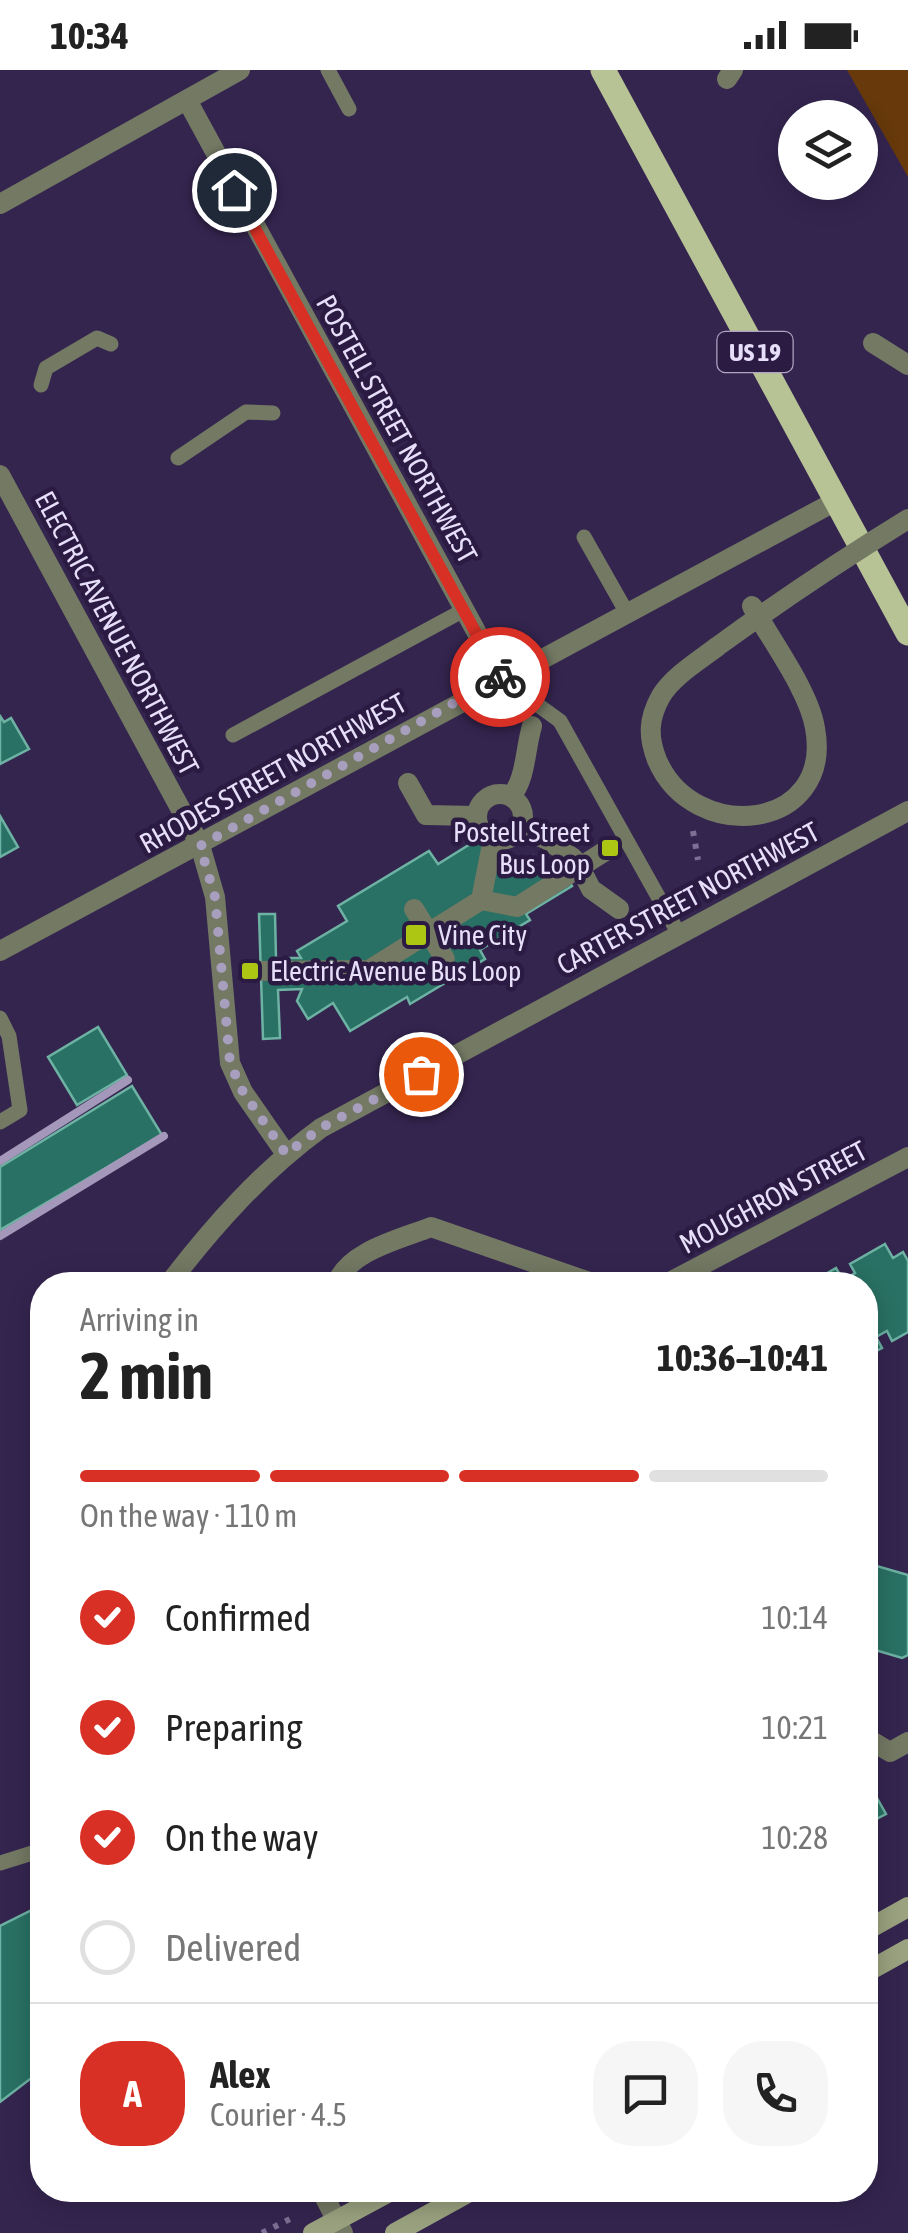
<!DOCTYPE html>
<html lang="en">
<head>
<meta charset="utf-8">
<style>
	body { margin:0; font-family:"Asap Condensed",sans-serif; background:#f6f6f6; color:#222; height:100vh; display:flex; flex-direction:column; font-size:38px; white-space:nowrap }
	* { box-sizing:border-box; margin:0 }
	p { font-size:32px; color:#767676 }
	.icon { flex:none; width:55px; height:55px; fill:none; stroke:currentColor; stroke-width:2; stroke-linecap:round; stroke-linejoin:round }
	.map { position:relative; flex:1; overflow:hidden }
	.details { position:absolute; left:30px; top:1202px; width:848px; height:930px; display:flex; flex-direction:column; background:#fff; border-radius:40px; box-shadow:0 5px 25px #0003 }
	.details>* { flex:none }
	.tools { position:absolute; left:778px; top:30px; display:grid; gap:20px }
	.tools a { display:grid; place-items:center; width:100px; height:100px; border-radius:50%; background:#fff; box-shadow:0 5px 25px #0003; font-size:50px }
	.pin { position:absolute; display:grid; place-items:center; width:85px; height:85px; color:#fff; margin:-42px; border:5px solid #fff; border-radius:50%; box-shadow:0 2px 10px #0007 }
	.courier { position:absolute; display:grid; place-items:center; width:100px; height:100px; margin:-50px; border:8px solid #d93025; border-radius:50%; background:#fff; color:#222; box-shadow:0 2px 12px #0007 }
	.overview em { font-style:normal; font-weight:700 }
	.overview div { display:flex; flex-direction:column-reverse }
	.overview { display:flex; align-items:center; justify-content:space-between; height:170px; padding:0 50px }
	h1 { font-size:65px; font-weight:700; line-height:75px }
	.bar { display:grid; grid-template-columns:repeat(4,1fr); gap:15px 10px; align-content:center; height:120px; padding:0 50px }
	.bar i { height:12px; border-radius:8px; background:#e0e0e0 }
	.bar .current { background:#d93025 }
	.bar p { grid-column:span 4 }
	.line { display:flex; align-items:center; gap:25px; padding:0 50px; border-top:2px solid #e0e0e0 }
	.line div { flex:1 }
	.round { display:grid; place-items:center; flex:none; width:105px; height:105px; border-radius:40px; background:#f6f6f6 }
	ol { padding:0 50px; list-style:none }
	li { display:flex; align-items:center; gap:30px; height:110px }
	li p { margin-inline-start:auto }
	li .icon { padding:10px; border-radius:50%; background:#d93025; color:#fff; stroke-width:4 }
	li:last-child { color:#767676 }
	li i { width:55px; height:55px; border:5px solid #e0e0e0; border-radius:50% }
	.status { display:flex; justify-content:space-between; align-items:center; height:70px; padding:0 50px; background:#fff; direction:ltr }
	.status svg { height:28px; fill:currentColor }
	.map>svg:first-child { display:block }
	.green { fill:#67390b }
	.building { fill:#297164; stroke:#6db2a3; stroke-width:2.5 }
	.lines { fill:none; stroke-linecap:round; stroke-linejoin:round }
	.path { stroke:#7b6f93; stroke-width:6; stroke-dasharray:5 8; stroke-linecap:butt }
	.lane { stroke:#737963; stroke-width:15 }
	.street { stroke:#737963; stroke-width:20 }
	.secondary { stroke:#9aa27f; stroke-width:20 }
	.primary { stroke:#b7c295; stroke-width:25 }
	.rail { stroke:#a398b9; stroke-width:8 }
	.street-bridge { stroke:#737963; stroke-width:20 }
	.done { stroke:#a89ebe; stroke-width:10; stroke-dasharray:0 18 }
	.route { stroke:#d93025; stroke-width:12 }
	.poi-dot { fill:#acc613; stroke:#2b1b43; stroke-width:4 }
	.labels { text-anchor:middle; dominant-baseline:central; stroke-width:9; stroke-linejoin:round; paint-order:stroke }
	.shield { fill:#2b1b43; stroke:#afa4c3; stroke-width:2.5 }
	.shield-label { font-size:25px; font-weight:bold; fill:#e7dffa }
	.street-label { font-size:28px; fill:#e7dffa; stroke:#2b1b43 }
	.poi-label { font-size:28px; fill:#e7dffa; stroke:#2b1b43; text-anchor:start }
</style>
</head>
<body>
<div class="status"><b>10:34</b><svg viewBox="0 0 49 12"><path d="M0 12V9h3v3zM5 12V6h3v6zM10 12V3h3v9zM15 12V0h3v12zM26 1h20v11H26zM47 4h2v5h-2z"/></svg></div>
<div class="map">
<svg width="908" height="2163" viewBox="0 0 908 2163">
	<rect width="100%" height="100%" fill="#34254f"/>
	<path class="green" d="M 847,0 L 908,0 L 908,107 Z"/>
	<g class="building">
		<path d="M 0,646 L 4,652 L 11,648 L 29,679 L 0,694 Z"/>
		<path d="M 0,746 L 18,777 L 0,787 Z"/>
		<path d="M 480,768 L 502,804 L 533,786 L 545,805 L 560,795 L 572,816 L 526,844 L 530,850 L 480,880 L 485,889 L 410,934 L 407,927 L 350,961 L 333,933 L 308,949 L 297,931 L 302,919 L 278,920 L 280,968 L 263,969 L 259,844 L 275,844 L 276,888 L 301,888 L 297,881 L 347,851 L 338,836 L 429,781 L 438,794 Z"/>
		<path d="M 98,957 L 127,1005 L 77,1035 L 48,987 Z"/>
		<path d="M 132,1016 L 162,1065 L 0,1160 L 0,1097 Z"/>
		<path d="M 885,1174 L 893,1188 L 903,1182 L 908,1191 L 908,1262 L 892,1271 L 887,1261 L 876,1267 L 882,1278 L 865,1287 L 865,1215 L 807,1215 L 836,1198 L 843,1210 L 855,1203 L 850,1194 Z"/>
		<path d="M 865,1481 L 876,1484 L 873,1495 L 908,1505 L 908,1585 L 902,1588 L 865,1577 Z"/>
		<path d="M 877,1728 L 886,1744 L 865,1755 L 865,1735 Z"/>
		<path d="M 32,1840 L 39,1852 L 42,1850 L 42,2000 L 0,2032 L 0,1856 Z"/>
	</g>
	<g class="lines">
		<g class="path">
			<path d="M 693,761 L 698,790"/>
			<path d="M 262,2163 L 292,2148"/>
		</g>
		<g class="lane">
			<path d="M 328,0 L 349,39"/>
			<path d="M 41,315 L 46,298 L 97,268 L 111,274"/>
			<path d="M 178,388 L 246,342 L 273,343"/>
			<path d="M 584,467 L 627,543"/>
			<path d="M 502,609 L 560,651 L 679,864"/>
			<path d="M 233,665 L 464,540"/>
			<path d="M 0,948 L 9,966 L 20,1040 L 0,1052"/>
			<path d="M 0,1793 L 42,1780"/>
		</g>
		<g class="street">
			<path d="M 727,9 L 733,0"/>
			<path d="M 187,30 L 502,609"/>
			<path d="M 0,134 L 240,0"/>
			<path d="M 873,273 L 908,295"/>
			<path d="M 0,405 L 200,775 L 215,827 L 230,993 L 243,1022 L 286,1084"/>
			<path d="M 408,713 L 426,745 L 476,746"/>
			<circle cx="500" cy="747" r="23"/>
			<path d="M 511,726 C 526,710 525,679 532,656"/>
			<path d="M 519,759 L 546,769 L 573,788"/>
			<path d="M 585,807 L 591,819 L 619,839"/>
			<path d="M 481,830 L 493,769"/>
			<path d="M 414,839 L 445,889"/>
			<path d="M 0,881 L 836,431"/>
			<path d="M 250,901 L 369,900 L 481,830 L 517,837 L 610,778"/>
			<path d="M 168,1215 C 213,1156 261,1102 321,1058 L 908,741"/>
			<path d="M 336,1215 C 347,1181 401,1169 431,1157 L 598,1215"/>
			<path d="M 664,1215 L 908,1087"/>
			<path d="M 865,1667 L 890,1682 L 908,1672"/>
			<path d="M 321,2120 L 343,2163"/>
		</g>
		<g class="secondary">
			<path d="M 865,1861 L 908,1837"/>
			<path d="M 865,1903 L 908,1879"/>
			<path d="M 313,2163 L 393,2120"/>
			<path d="M 395,2163 L 473,2120"/>
		</g>
		<path class="primary" d="M 603,0 L 908,563"/>
		<g class="rail">
			<path d="M 0,1091 L 128,1010"/>
			<path d="M 0,1166 L 164,1066"/>
		</g>
		<path class="street-bridge" d="M 752,536 C 771,570 809,621 815,658 C 834,761 694,776 657,690 C 648,667 648,649 661,626 C 673,606 700,590 718,576 C 780,531 843,489 908,449"/>
	</g>
	<g class="lines">
		<path class="done" d="M 421,1004 L 321,1058 L 286,1084 L 243,1022 L 230,993 L 215,827 L 200,776 L 500,607"/>
		<path class="route" d="M 234,120 L 500,607"/>
	</g>
	<g class="poi-dot">
		<rect x="600" y="768" width="20" height="20" rx="5"/>
		<rect x="404" y="853" width="24" height="24" rx="5"/>
		<rect x="240" y="891" width="20" height="20" rx="5"/>
	</g>
	<g class="labels">
		<rect class="shield" x="717.5" y="262" width="75" height="40" rx="8"/>
		<g class="shield-label">
			<text x="755" y="282">US 19</text>
		</g>
		<g class="street-label">
			<text transform="translate(397 359) rotate(61)">POSTELL STREET NORTHWEST</text>
			<text transform="translate(117 563) rotate(62)">ELECTRIC AVENUE NORTHWEST</text>
			<text transform="translate(273 703) rotate(-29)">RHODES STREET NORTHWEST</text>
			<text transform="translate(688 828) rotate(-28)">CARTER STREET NORTHWEST</text>
			<text transform="translate(773 1127) rotate(-28)">MOUGHRON STREET</text>
		</g>
		<g class="poi-label">
			<text x="590" y="762" text-anchor="end">Postell Street<tspan x="590" dy="32">Bus Loop</tspan></text>
			<text x="438" y="865">Vine City</text>
			<text x="270" y="901">Electric Avenue Bus Loop</text>
		</g>
	</g>
</svg>
<div class="tools">
<a><svg class="icon" aria-label="layers" viewBox="0 0 24 24"><path d="M12 4l9 5-9 5-9-5zM3 14l9 5 9-5"/></svg></a>
</div>
<div class="pin" style="left:421px;top:1004px;background:#ea580c"><svg class="icon" aria-label="bag" viewBox="0 0 24 24"><path d="M5 8h14l-1 12H6zM9 8a3 3 0 0 1 6 0"/></svg></div>
<div class="pin" style="left:234px;top:120px;background:#1f2937"><svg class="icon" aria-label="home" viewBox="0 0 24 24"><path d="M3 11l9-7 9 7M6 9v11h12V9"/></svg></div>
<div class="courier" style="left:500px;top:607px"><svg class="icon" aria-label="bike" viewBox="0 0 24 24"><circle cx="6" cy="16" r="4"/><circle cx="18" cy="16" r="4"/><path d="M6 16l4-8h5l3 8M10 8l3 8H6M13 5h3"/></svg></div>
<section class="details">
<div class="overview"><div><h1>2 min</h1><p>Arriving in</p></div><em>10:36–10:41</em></div>
<div class="bar"><i class="current"></i><i class="current"></i><i class="current"></i><i></i><p>On the way · 110 m</p></div>
<ol>
<li><svg class="icon" aria-label="check" viewBox="0 0 24 24"><path d="M5 12l5 5 9-10"/></svg>Confirmed<p>10:14</p></li>
<li><svg class="icon" aria-label="check" viewBox="0 0 24 24"><path d="M5 12l5 5 9-10"/></svg>Preparing<p>10:21</p></li>
<li><svg class="icon" aria-label="check" viewBox="0 0 24 24"><path d="M5 12l5 5 9-10"/></svg>On the way<p>10:28</p></li>
<li><i></i>Delivered</li>
</ol>
<div class="line" style="height:180px"><b class="round" style="background:#d93025;color:#fff">A</b><div><b>Alex</b><p>Courier · 4.5</p></div><a class="round"><svg class="icon" aria-label="chat" viewBox="0 0 24 24"><path d="M4 5h16v11H9l-5 4z"/></svg></a><a class="round"><svg class="icon" aria-label="phone" viewBox="0 0 24 24"><path d="M5 4h4l2 5-3 2q2 4 5 5l2-3 5 2v4C11 20 4 13 5 4z"/></svg></a></div>
</section>
</div>
</body>
</html>
